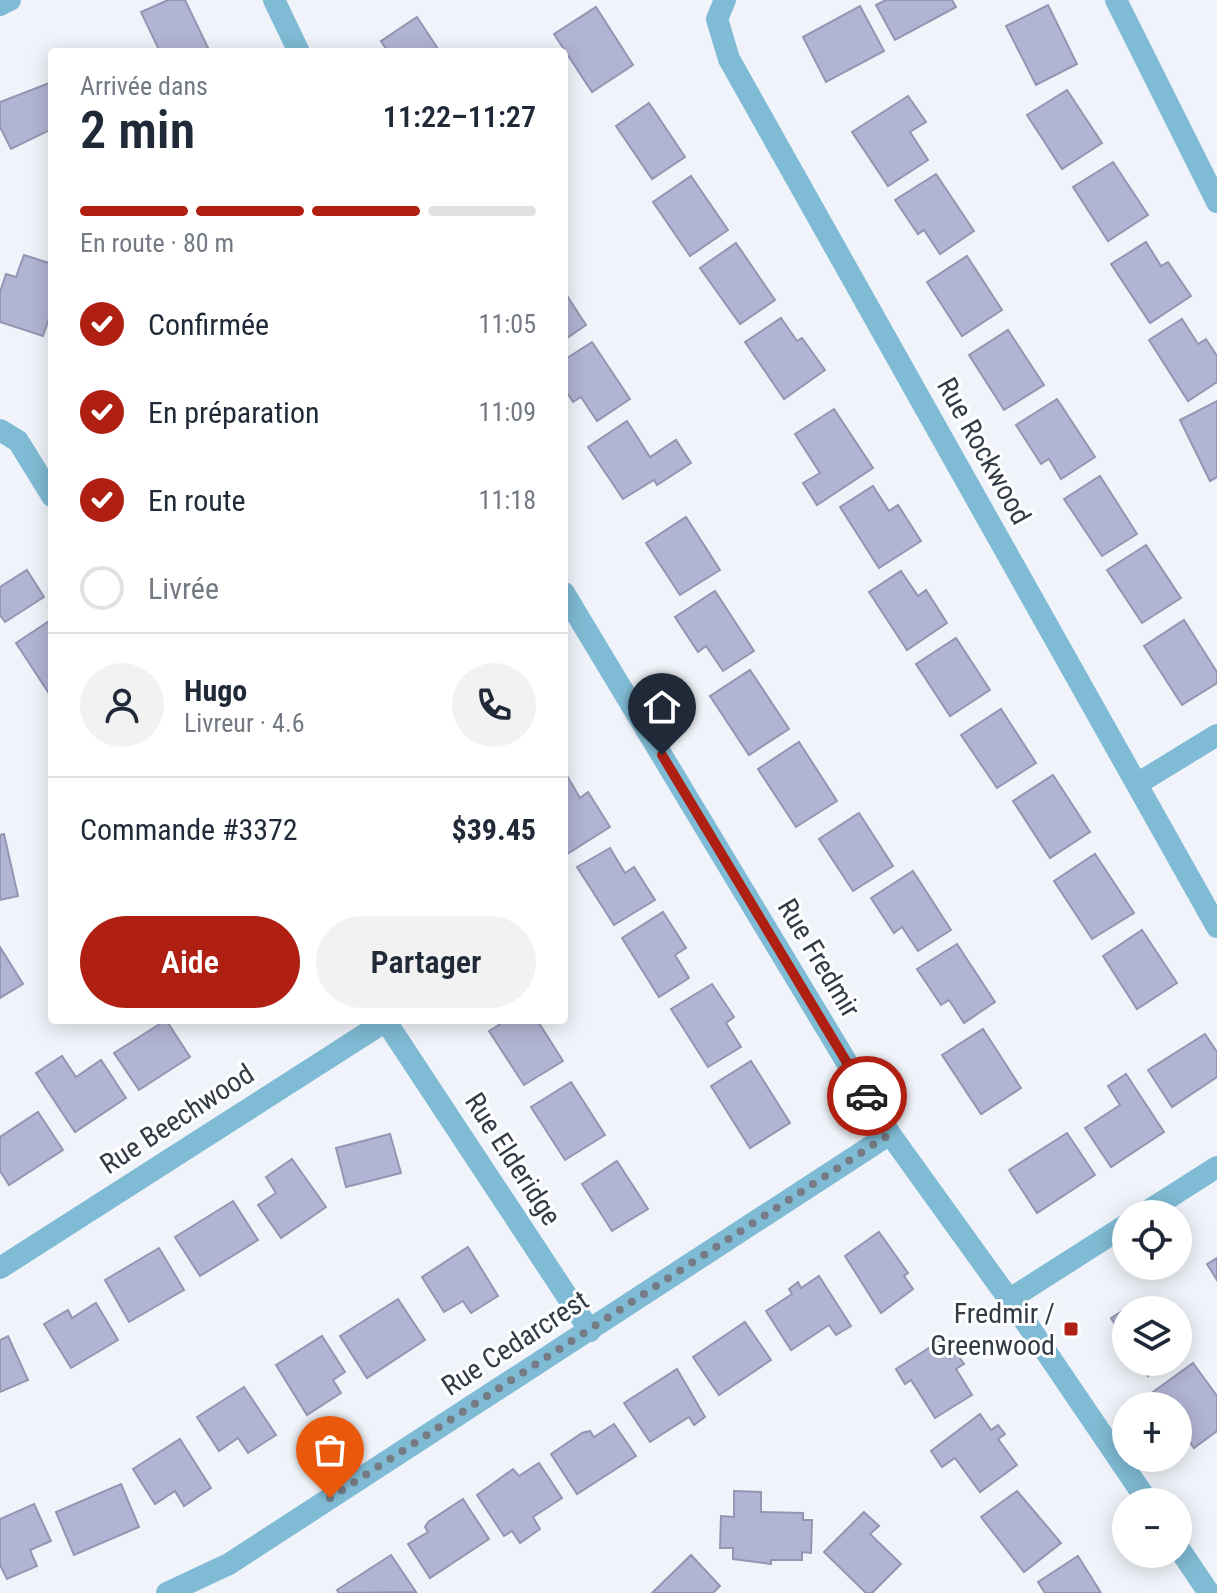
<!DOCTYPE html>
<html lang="fr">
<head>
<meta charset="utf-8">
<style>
	body { margin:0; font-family:"Roboto Condensed",sans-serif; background:#f2f2f3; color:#1f2937; height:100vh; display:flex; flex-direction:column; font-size:30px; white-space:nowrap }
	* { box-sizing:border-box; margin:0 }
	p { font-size:26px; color:#747a83 }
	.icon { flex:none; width:44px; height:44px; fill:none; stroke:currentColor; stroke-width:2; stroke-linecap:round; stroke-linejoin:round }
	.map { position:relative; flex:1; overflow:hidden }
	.drawer { position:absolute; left:48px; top:48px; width:520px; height:976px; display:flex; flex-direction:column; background:#fff; border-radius:8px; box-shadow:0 4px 20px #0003 }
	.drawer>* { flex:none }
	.tools { position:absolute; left:1112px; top:1200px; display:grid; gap:16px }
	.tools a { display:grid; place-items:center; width:80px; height:80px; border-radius:50%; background:#fff; box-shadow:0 4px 20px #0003; font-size:40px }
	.pin { position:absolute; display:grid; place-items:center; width:68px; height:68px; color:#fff; margin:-82px -34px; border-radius:50% 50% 50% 0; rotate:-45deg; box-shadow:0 0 8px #0007 }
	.pin .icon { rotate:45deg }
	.courier { position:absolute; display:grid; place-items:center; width:80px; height:80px; margin:-40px; border:6px solid #af2013; border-radius:50%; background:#fff; color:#222; box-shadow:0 2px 10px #0007 }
	.head em { font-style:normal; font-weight:600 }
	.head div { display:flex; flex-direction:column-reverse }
	.head { display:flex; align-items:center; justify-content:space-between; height:136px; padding:0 32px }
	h1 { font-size:52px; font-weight:600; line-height:60px }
	.bar { display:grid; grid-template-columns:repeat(4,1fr); gap:12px 8px; align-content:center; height:96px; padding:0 32px }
	.bar i { height:10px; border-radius:6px; background:#e0e1e3 }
	.bar .current { background:#af2013 }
	.bar p { grid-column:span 4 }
	.line { display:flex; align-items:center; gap:20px; padding:0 32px; border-top:2px solid #e0e1e3 }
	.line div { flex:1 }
	.round { display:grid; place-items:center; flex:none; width:84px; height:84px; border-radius:42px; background:#f2f2f3 }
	ol { padding:0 32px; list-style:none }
	li { display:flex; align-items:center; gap:24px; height:88px }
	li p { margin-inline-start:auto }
	li .icon { padding:8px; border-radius:50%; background:#af2013; color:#fff; stroke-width:4 }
	li:last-child { color:#747a83 }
	li i { width:44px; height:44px; border:4px solid #e0e1e3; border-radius:50% }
	.primary-button { display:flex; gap:16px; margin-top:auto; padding:16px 32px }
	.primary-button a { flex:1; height:92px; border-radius:48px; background:#af2013; color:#fff; font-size:32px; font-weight:600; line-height:92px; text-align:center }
	.primary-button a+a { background:#f2f2f3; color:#1f2937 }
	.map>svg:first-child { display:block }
	.building { fill:#b1b4d2; stroke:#9396b3; stroke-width:2 }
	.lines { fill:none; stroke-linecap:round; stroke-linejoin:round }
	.minor { stroke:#7fbbd4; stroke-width:22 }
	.tertiary { stroke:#7fbbd4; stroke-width:22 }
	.done { stroke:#757c85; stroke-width:8; stroke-dasharray:0 14.4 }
	.route { stroke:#af2013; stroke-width:10 }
	.poi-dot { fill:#af2013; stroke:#fff; stroke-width:3 }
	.labels { text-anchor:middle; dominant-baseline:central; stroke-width:6; stroke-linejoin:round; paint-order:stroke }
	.street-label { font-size:28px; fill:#333c46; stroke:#fff }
	.poi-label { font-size:28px; fill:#333c46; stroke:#fff; text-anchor:end }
</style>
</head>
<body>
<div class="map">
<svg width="1217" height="1593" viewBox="0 0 1217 1593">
	<rect width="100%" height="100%" fill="#f0f4fa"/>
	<g class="building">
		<path d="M 168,0 L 185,0 L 210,52 L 160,52 L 141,12 Z"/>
		<path d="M 886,0 L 952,0 L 956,7 L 895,40 L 876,5 Z"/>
		<path d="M 1048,5 L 1077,64 L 1036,85 L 1006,26 Z"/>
		<path d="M 860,6 L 884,51 L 826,82 L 803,37 Z"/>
		<path d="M 596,7 L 633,65 L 592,92 L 554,34 Z"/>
		<path d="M 417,17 L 440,52 L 388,52 L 381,41 Z"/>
		<path d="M 52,82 L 52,129 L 11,149 L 0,127 L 0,102 Z"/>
		<path d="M 1067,90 L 1102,143 L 1062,169 L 1027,115 Z"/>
		<path d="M 908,96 L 926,122 L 910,132 L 928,160 L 888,186 L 852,132 Z"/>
		<path d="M 649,103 L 685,157 L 652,179 L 616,126 Z"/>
		<path d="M 1113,162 L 1148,215 L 1108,241 L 1073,187 Z"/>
		<path d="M 936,174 L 974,231 L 940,254 L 924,230 L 918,234 L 895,200 Z"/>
		<path d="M 691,176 L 728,230 L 690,256 L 653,202 Z"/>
		<path d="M 1146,242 L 1161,266 L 1168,262 L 1191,296 L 1150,323 L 1111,264 Z"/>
		<path d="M 736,243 L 775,300 L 740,324 L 700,268 Z"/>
		<path d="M 24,255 L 52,264 L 49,288 L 52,289 L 52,310 L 43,336 L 0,322 L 0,292 L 6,274 L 16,277 Z"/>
		<path d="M 967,256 L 1002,310 L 962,336 L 927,282 Z"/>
		<path d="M 564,291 L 586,325 L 564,340 Z"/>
		<path d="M 781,318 L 797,341 L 802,338 L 825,370 L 784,399 L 745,342 Z"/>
		<path d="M 1182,319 L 1198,344 L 1206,339 L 1217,356 L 1217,382 L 1188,401 L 1149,340 Z"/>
		<path d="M 1008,330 L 1044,385 L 1004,410 L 969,355 Z"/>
		<path d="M 592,342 L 630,399 L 597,421 L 581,397 L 573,402 L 564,388 L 564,360 Z"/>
		<path d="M 1057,399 L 1095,457 L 1061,479 L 1049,459 L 1041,464 L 1016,425 Z"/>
		<path d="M 1217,401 L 1217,477 L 1210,481 L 1180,420 Z"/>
		<path d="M 834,409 L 873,468 L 817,505 L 803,483 L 820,473 L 795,434 Z"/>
		<path d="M 627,421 L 650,457 L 676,440 L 691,463 L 657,485 L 654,480 L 623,499 L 588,447 Z"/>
		<path d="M 1100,476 L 1137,534 L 1102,556 L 1064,499 Z"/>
		<path d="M 873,486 L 889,511 L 898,505 L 921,541 L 879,568 L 840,507 Z"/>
		<path d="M 686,517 L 720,570 L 680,595 L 646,543 Z"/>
		<path d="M 1146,545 L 1181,598 L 1142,623 L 1107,570 Z"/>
		<path d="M 27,570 L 44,597 L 5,622 L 0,615 L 0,587 Z"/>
		<path d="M 901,571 L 918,596 L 926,590 L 947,623 L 907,650 L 869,592 Z"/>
		<path d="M 715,591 L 754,651 L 723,671 L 706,646 L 698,652 L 675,617 Z"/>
		<path d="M 52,619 L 52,694 L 50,695 L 16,643 Z"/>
		<path d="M 1184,620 L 1217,672 L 1217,683 L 1182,705 L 1144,646 Z"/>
		<path d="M 956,638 L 990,690 L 950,716 L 916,664 Z"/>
		<path d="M 750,670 L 789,729 L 749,755 L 710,696 Z"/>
		<path d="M 1001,709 L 1036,763 L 997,788 L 961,735 Z"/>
		<path d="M 799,742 L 837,801 L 796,827 L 758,769 Z"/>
		<path d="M 566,774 L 580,798 L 588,792 L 610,827 L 567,854 L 564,849 Z"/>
		<path d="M 1053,775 L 1090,832 L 1050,858 L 1013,801 Z"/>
		<path d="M 859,813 L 893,866 L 853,891 L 819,839 Z"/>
		<path d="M 4,834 L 18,896 L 0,900 L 0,835 Z"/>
		<path d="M 610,848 L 625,873 L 634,867 L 655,900 L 614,925 L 577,867 Z"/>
		<path d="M 1095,854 L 1134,913 L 1092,939 L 1054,881 Z"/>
		<path d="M 913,871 L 951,930 L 918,951 L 902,927 L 894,933 L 871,898 Z"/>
		<path d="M 663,912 L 686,948 L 675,955 L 689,978 L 659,997 L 622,938 Z"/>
		<path d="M 1142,930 L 1177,983 L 1137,1009 L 1103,956 Z"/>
		<path d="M 957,944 L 995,1002 L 964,1023 L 949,1000 L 941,1005 L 917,969 Z"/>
		<path d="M 0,947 L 23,984 L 0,998 Z"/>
		<path d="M 712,984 L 734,1017 L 726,1023 L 741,1047 L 708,1067 L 671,1009 Z"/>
		<path d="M 166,1020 L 190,1057 L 139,1090 L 114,1053 Z"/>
		<path d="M 507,1020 L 537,1020 L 563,1061 L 524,1085 L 489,1031 Z"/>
		<path d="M 983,1029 L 1021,1088 L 981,1114 L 942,1055 Z"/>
		<path d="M 1205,1034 L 1217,1052 L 1217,1077 L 1172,1107 L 1148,1070 Z"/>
		<path d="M 62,1056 L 76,1077 L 101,1060 L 126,1098 L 75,1132 L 36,1073 Z"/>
		<path d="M 751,1061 L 790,1123 L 750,1148 L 711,1086 Z"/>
		<path d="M 1126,1074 L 1164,1132 L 1111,1167 L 1085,1128 L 1120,1105 L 1108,1086 Z"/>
		<path d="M 571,1082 L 605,1135 L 565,1160 L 531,1107 Z"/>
		<path d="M 38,1112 L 63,1150 L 9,1185 L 0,1171 L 0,1137 Z"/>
		<path d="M 1067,1133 L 1095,1175 L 1037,1213 L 1009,1170 Z"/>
		<path d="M 390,1134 L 401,1173 L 346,1187 L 336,1148 Z"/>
		<path d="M 292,1159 L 326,1207 L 281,1238 L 258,1205 L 276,1193 L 266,1177 Z"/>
		<path d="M 617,1161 L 648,1209 L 612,1231 L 582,1184 Z"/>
		<path d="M 233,1201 L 258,1240 L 200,1276 L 175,1237 Z"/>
		<path d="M 879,1232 L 908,1273 L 904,1276 L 913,1289 L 881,1313 L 845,1256 Z"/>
		<path d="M 468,1247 L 498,1296 L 471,1313 L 463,1301 L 444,1312 L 422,1277 Z"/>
		<path d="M 159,1248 L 184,1290 L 129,1322 L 105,1280 Z"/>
		<path d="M 1217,1258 L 1217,1280 L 1207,1264 Z"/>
		<path d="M 819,1276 L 851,1326 L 836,1335 L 829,1325 L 791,1350 L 766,1311 L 792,1294 L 789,1289 L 798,1282 L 801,1288 Z"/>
		<path d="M 1143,1298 L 1152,1310 L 1126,1310 L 1126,1342 L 1111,1318 Z"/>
		<path d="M 398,1299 L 425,1340 L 367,1378 L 340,1336 Z"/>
		<path d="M 96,1303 L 118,1340 L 71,1368 L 44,1324 L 68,1310 L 72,1318 Z"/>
		<path d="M 745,1322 L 771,1360 L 719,1395 L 693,1357 Z"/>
		<path d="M 8,1336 L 28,1380 L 0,1392 L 0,1340 Z"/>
		<path d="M 322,1336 L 345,1372 L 333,1380 L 341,1393 L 307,1415 L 276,1365 Z"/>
		<path d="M 940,1341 L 950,1358 L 957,1354 L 964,1364 L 956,1369 L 972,1395 L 935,1418 L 911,1380 L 905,1384 L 896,1369 Z"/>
		<path d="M 1139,1362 L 1168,1362 L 1148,1376 Z"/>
		<path d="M 1193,1363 L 1217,1396 L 1217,1431 L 1194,1448 L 1178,1426 L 1178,1406 L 1163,1406 L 1153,1392 Z"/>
		<path d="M 677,1369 L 705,1417 L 694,1425 L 689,1417 L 650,1442 L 624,1403 Z"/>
		<path d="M 244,1387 L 276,1435 L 248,1453 L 238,1438 L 219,1451 L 197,1417 Z"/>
		<path d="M 980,1414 L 991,1430 L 998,1425 L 1005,1434 L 998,1439 L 1017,1465 L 980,1492 L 955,1458 L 942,1467 L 931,1451 Z"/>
		<path d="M 614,1424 L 636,1456 L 577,1494 L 551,1454 L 582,1433 L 590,1431 L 594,1437 Z"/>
		<path d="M 180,1439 L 211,1488 L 184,1506 L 175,1491 L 155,1504 L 133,1469 Z"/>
		<path d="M 539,1463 L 562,1498 L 533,1517 L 540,1529 L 520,1543 L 512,1531 L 504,1536 L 477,1495 L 513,1469 L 519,1476 Z"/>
		<path d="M 121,1484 L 139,1527 L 74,1555 L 56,1512 Z"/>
		<path d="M 734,1491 L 761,1492 L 761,1512 L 803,1513 L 803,1520 L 812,1520 L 811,1553 L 802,1552 L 802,1560 L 771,1560 L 771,1564 L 733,1559 L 733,1548 L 720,1548 L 721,1516 L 734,1517 Z"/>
		<path d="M 1017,1491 L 1061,1543 L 1024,1572 L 981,1517 Z"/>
		<path d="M 463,1499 L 489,1539 L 430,1578 L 408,1544 L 428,1532 L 425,1527 L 428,1522 Z"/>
		<path d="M 34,1504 L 51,1541 L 30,1550 L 37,1566 L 7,1579 L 0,1565 L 0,1519 Z"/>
		<path d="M 864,1512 L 879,1526 L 870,1534 L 901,1564 L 872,1593 L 866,1593 L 824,1552 Z"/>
		<path d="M 391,1555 L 416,1592 L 339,1593 L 337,1590 Z"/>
		<path d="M 691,1555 L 720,1586 L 713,1593 L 652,1593 Z"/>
		<path d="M 1078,1556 L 1101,1593 L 1045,1593 L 1038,1582 Z"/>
	</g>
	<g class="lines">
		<g class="minor">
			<path d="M 725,0 L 717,19 L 729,59 L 1217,927"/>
			<path d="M 1116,0 L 1217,202"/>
			<path d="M 0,430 L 18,441 L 52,496"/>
			<path d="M 1137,784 L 1217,735"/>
			<path d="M 385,1020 L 590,1331"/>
			<path d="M 1143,1214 L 1217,1167"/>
			<path d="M 0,1268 L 386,1021"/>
			<path d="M 1010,1299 L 1126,1225"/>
			<path d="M 167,1593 L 229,1564 L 890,1134"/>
		</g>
		<g class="tertiary">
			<path d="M 274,0 L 299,52"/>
			<path d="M 0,5 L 10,0"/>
			<path d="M 564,593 L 890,1134 L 1034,1334 L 1148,1502"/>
			<path d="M 1178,1547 L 1209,1593"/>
		</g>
	</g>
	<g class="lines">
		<path class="done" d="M 330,1498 L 890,1134 L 867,1096"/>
		<path class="route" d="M 662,755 L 867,1096"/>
	</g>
	<rect class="poi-dot" x="1063" y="1321" width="16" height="16" rx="4"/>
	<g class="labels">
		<g class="street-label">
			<text transform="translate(984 451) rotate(61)">Rue Rockwood</text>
			<text transform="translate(819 958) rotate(59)">Rue Fredmir</text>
			<text transform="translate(177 1119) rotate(-33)">Rue Beechwood</text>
			<text transform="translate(513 1159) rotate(57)">Rue Elderidge</text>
			<text transform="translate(515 1343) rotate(-33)">Rue Cedarcrest</text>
		</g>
		<g class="poi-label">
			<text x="1055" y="1313">Fredmir /<tspan x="1055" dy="32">Greenwood</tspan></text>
		</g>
	</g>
</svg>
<div class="tools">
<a><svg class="icon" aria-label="locate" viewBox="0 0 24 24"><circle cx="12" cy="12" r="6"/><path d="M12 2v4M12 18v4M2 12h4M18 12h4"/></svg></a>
<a><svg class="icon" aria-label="layers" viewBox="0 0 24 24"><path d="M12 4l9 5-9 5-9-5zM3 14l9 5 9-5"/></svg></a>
<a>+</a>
<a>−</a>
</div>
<div class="pin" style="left:330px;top:1498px;background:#ea580c"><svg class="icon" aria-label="bag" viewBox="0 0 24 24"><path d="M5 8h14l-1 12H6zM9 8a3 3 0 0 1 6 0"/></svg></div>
<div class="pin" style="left:662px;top:755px;background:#1f2937"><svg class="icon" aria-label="home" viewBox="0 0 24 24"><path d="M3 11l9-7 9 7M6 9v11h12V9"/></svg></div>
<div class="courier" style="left:867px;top:1096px"><svg class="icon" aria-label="car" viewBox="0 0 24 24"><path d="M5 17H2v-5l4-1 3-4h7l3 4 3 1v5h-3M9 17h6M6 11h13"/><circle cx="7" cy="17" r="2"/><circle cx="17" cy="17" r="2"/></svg></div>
<section class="drawer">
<div class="head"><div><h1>2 min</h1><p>Arrivée dans</p></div><em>11:22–11:27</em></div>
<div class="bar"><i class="current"></i><i class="current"></i><i class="current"></i><i></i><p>En route · 80 m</p></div>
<ol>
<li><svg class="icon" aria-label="check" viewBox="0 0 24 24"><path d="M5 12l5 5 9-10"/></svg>Confirmée<p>11:05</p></li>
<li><svg class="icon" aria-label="check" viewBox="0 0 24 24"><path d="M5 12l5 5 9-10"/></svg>En préparation<p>11:09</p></li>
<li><svg class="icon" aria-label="check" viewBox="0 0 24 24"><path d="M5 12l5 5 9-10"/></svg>En route<p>11:18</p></li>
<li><i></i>Livrée</li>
</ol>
<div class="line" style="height:144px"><a class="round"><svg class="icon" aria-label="person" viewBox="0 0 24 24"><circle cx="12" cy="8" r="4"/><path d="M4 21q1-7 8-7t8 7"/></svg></a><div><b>Hugo</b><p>Livreur · 4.6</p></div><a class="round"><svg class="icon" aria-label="phone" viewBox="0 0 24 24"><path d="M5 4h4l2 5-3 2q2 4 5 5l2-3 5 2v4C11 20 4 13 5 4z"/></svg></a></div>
<div class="line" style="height:104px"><div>Commande #3372</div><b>$39.45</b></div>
<div class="primary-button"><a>Aide</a><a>Partager</a></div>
</section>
</div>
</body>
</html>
